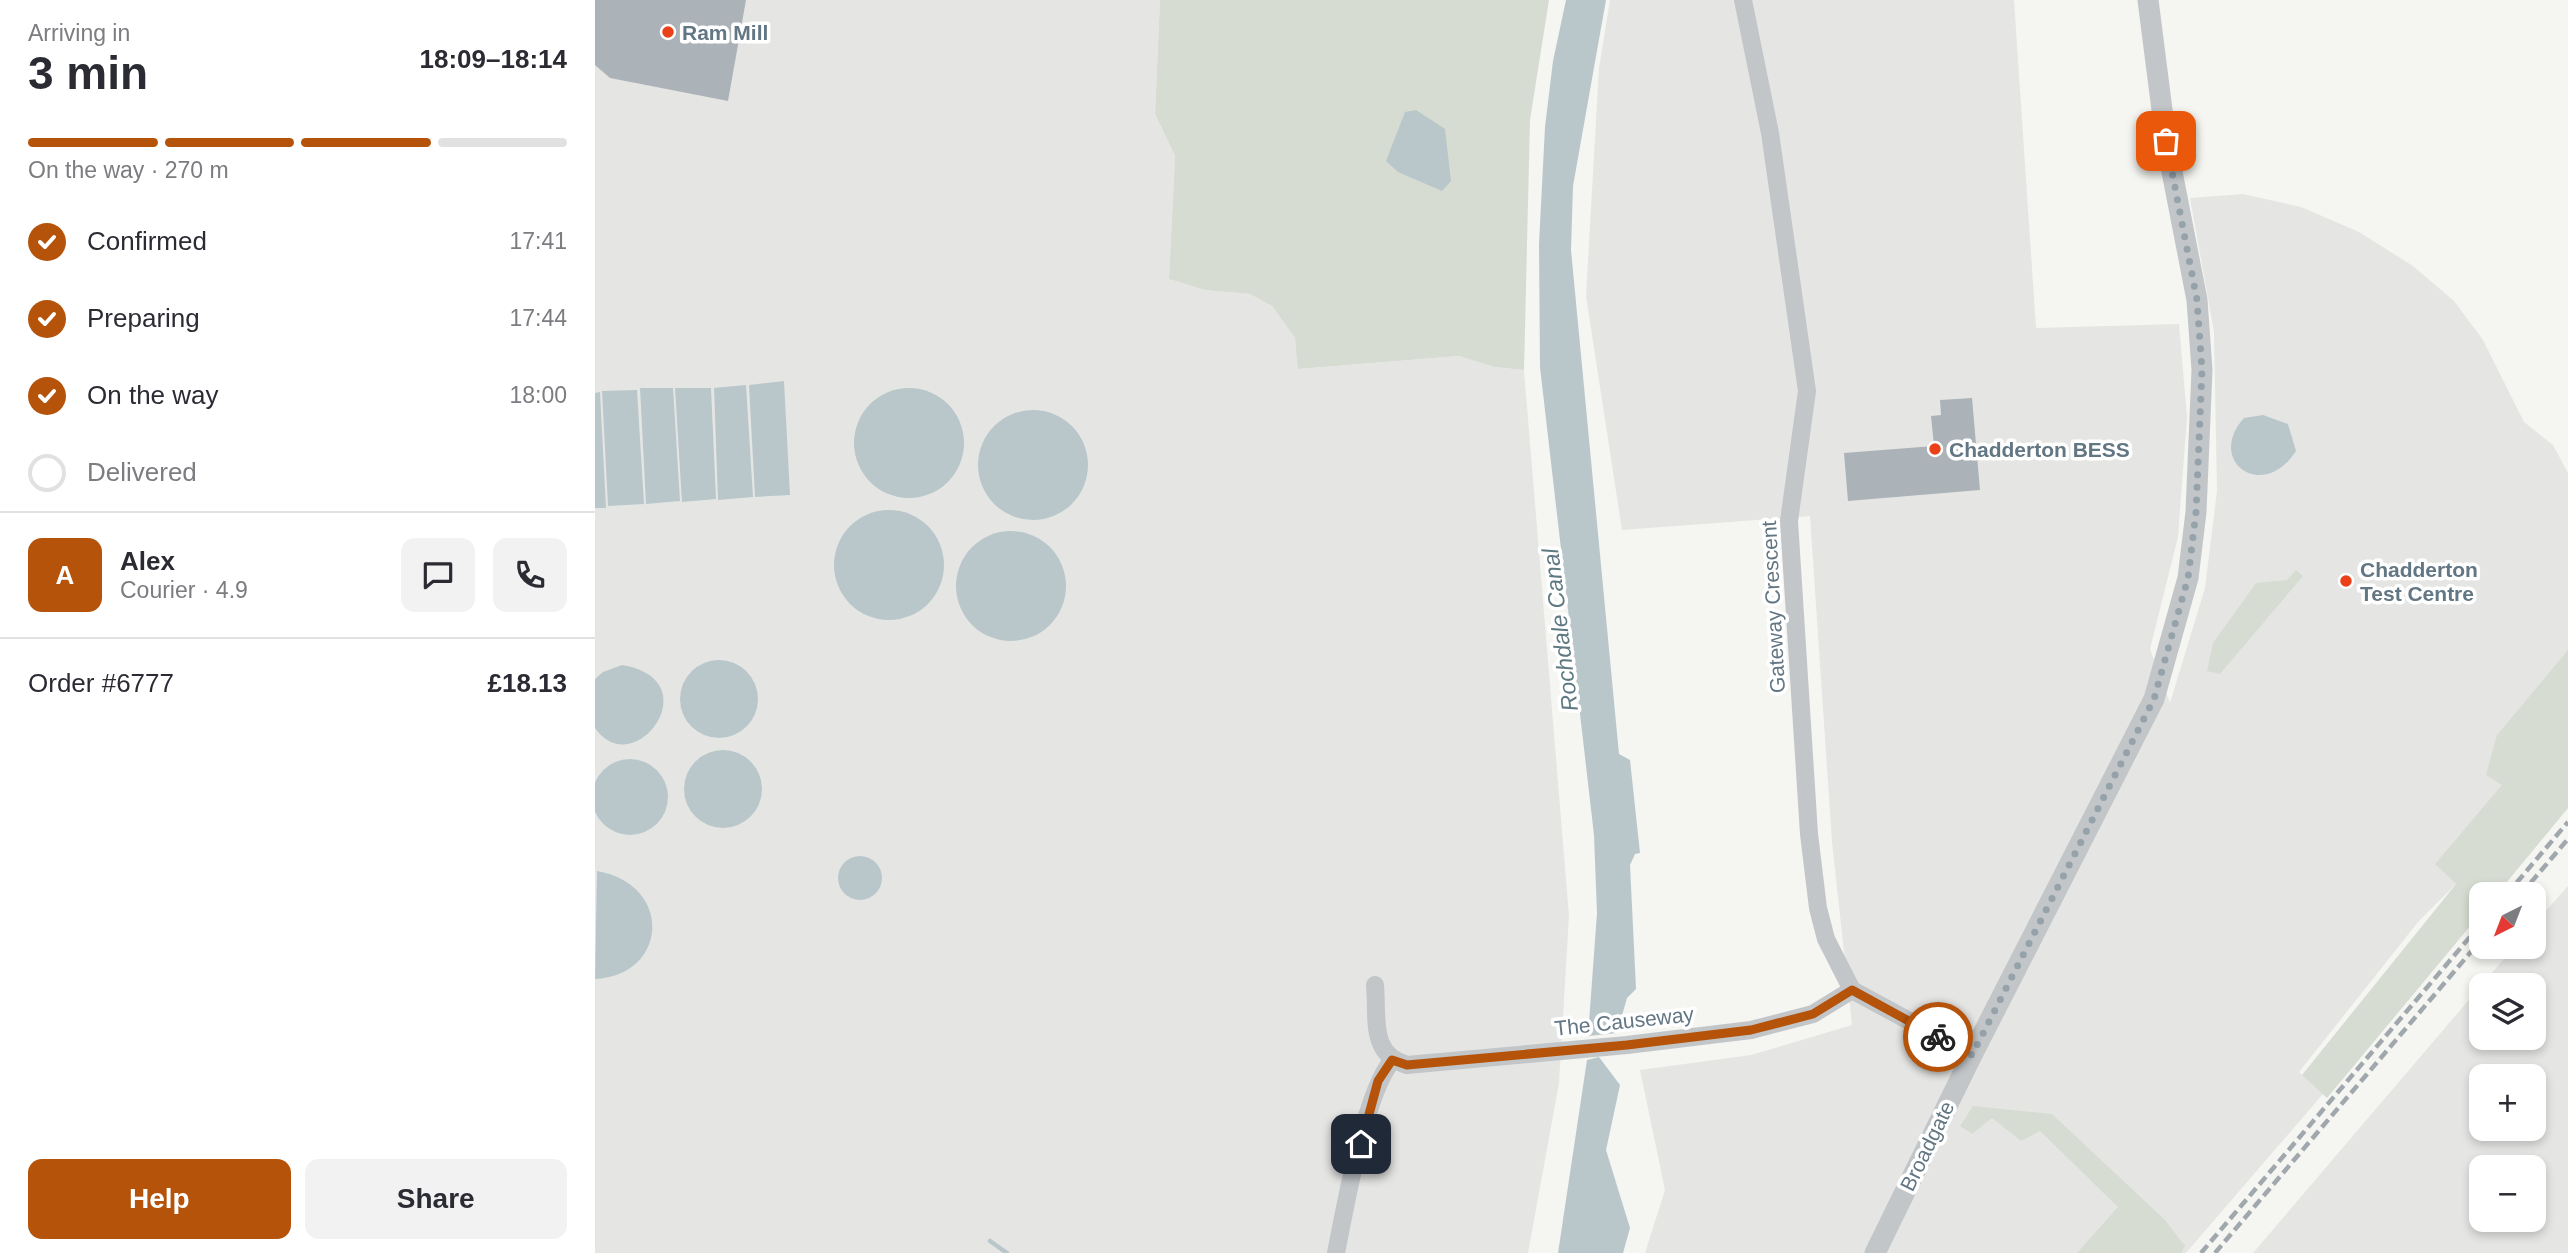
<!DOCTYPE html>
<html lang="en">
<head>
<meta charset="utf-8">
<style>
	body { margin:0; font-family:Arial,sans-serif; background:#f2f2f3; color:#2b2b33; height:100vh; display:flex; flex-direction:column; font-size:26px; white-space:nowrap }
	* { box-sizing:border-box; margin:0 }
	p { font-size:23px; color:#7c7c81 }
	.icon { flex:none; width:38px; height:38px; fill:none; stroke:currentColor; stroke-width:2; stroke-linecap:round; stroke-linejoin:round }
	.map { position:relative; flex:1; overflow:hidden }
	.drawer { display:flex; flex-direction:column; background:#fff; width:595px }
	.drawer>* { flex:none }
	.needle { width:46px; rotate:222deg }
	.tools { position:absolute; left:1874px; top:882px; display:grid; gap:14px }
	.tools a { display:grid; place-items:center; width:77px; height:77px; border-radius:14px; background:#fff; box-shadow:0 4px 10px #0003; font-size:35px }
	.pin { position:absolute; display:grid; place-items:center; width:60px; height:60px; color:#fff; margin:-30px; border-radius:14px; box-shadow:0 4px 10px #0006 }
	.courier { position:absolute; display:grid; place-items:center; width:70px; height:70px; margin:-35px; border:5px solid #b45309; border-radius:50%; background:#fff; color:#222; box-shadow:0 2px 9px #0007 }
	.overview em { font-style:normal; font-weight:700 }
	.overview div { display:flex; flex-direction:column-reverse }
	.overview { display:flex; align-items:center; justify-content:space-between; height:119px; padding:0 28px }
	h1 { font-size:46px; font-weight:700; line-height:52px }
	.bar { display:grid; grid-template-columns:repeat(4,1fr); gap:10px 7px; align-content:center; height:84px; padding:0 28px }
	.bar i { height:9px; border-radius:5px; background:#e1e1e2 }
	.bar .active { background:#b45309 }
	.bar p { grid-column:span 4 }
	.line { display:flex; align-items:center; gap:18px; padding:0 28px; border-top:2px solid #e1e1e2 }
	.line div { flex:1 }
	.round { display:grid; place-items:center; flex:none; width:74px; height:74px; border-radius:14px; background:#f2f2f3 }
	ol { padding:0 28px; list-style:none }
	li { display:flex; align-items:center; gap:21px; height:77px }
	li p { margin-inline-start:auto }
	li .icon { padding:7px; border-radius:50%; background:#b45309; color:#fff; stroke-width:4 }
	li:last-child { color:#7c7c81 }
	li i { width:38px; height:38px; border:4px solid #e1e1e2; border-radius:50% }
	.button { display:flex; gap:14px; margin-top:auto; padding:14px 28px }
	.button a { flex:1; height:80px; border-radius:14px; background:#b45309; color:#fff; font-size:28px; font-weight:700; line-height:80px; text-align:center }
	.button a+a { background:#f2f2f3; color:#2b2b33 }
	main { display:flex; flex:1; min-height:0 }
	.map>svg:first-child { display:block }
	.built { fill:#e5e6e4; fill-rule:evenodd }
	.green { fill:#d6dcd2 }
	.water { fill:#b9c7cb }
	.lines { fill:none; stroke-linecap:round; stroke-linejoin:round }
	.stream { stroke:#b9c7cb; stroke-width:4.5 }
	.building { fill:#abb3b8 }
	.minor { stroke:#c2c6c9; stroke-width:18 }
	.tertiary { stroke:#c2c6c9; stroke-width:21 }
	.rail { stroke:#a0a8ad; stroke-width:4.5; stroke-dasharray:10 5; stroke-linecap:butt }
	.done { stroke:#95a2aa; stroke-width:7; stroke-dasharray:0 12.6 }
	.route { stroke:#b45309; stroke-width:9 }
	.poi-dot { fill:#eb411a; stroke:#fff; stroke-width:2.5 }
	.labels { text-anchor:middle; dominant-baseline:central; stroke-width:7; stroke-linejoin:round; paint-order:stroke }
	.poi-label { font-size:21px; font-weight:bold; fill:#627683; stroke:#fff; text-anchor:start }
	.street-label { font-size:21px; fill:#627683; stroke:#fff }
	.water-label { font-size:23px; font-style:italic; fill:#5e7981; stroke:#fff }
</style>
</head>
<body>
<main>
<section class="drawer">
<div class="overview"><div><h1>3 min</h1><p>Arriving in</p></div><em>18:09–18:14</em></div>
<div class="bar"><i class="active"></i><i class="active"></i><i class="active"></i><i></i><p>On the way · 270 m</p></div>
<ol>
<li><svg class="icon" aria-label="check" viewBox="0 0 24 24"><path d="M5 12l5 5 9-10"/></svg>Confirmed<p>17:41</p></li>
<li><svg class="icon" aria-label="check" viewBox="0 0 24 24"><path d="M5 12l5 5 9-10"/></svg>Preparing<p>17:44</p></li>
<li><svg class="icon" aria-label="check" viewBox="0 0 24 24"><path d="M5 12l5 5 9-10"/></svg>On the way<p>18:00</p></li>
<li><i></i>Delivered</li>
</ol>
<div class="line" style="height:126px"><b class="round" style="background:#b45309;color:#fff">A</b><div><b>Alex</b><p>Courier · 4.9</p></div><a class="round"><svg class="icon" aria-label="chat" viewBox="0 0 24 24"><path d="M4 5h16v11H9l-5 4z"/></svg></a><a class="round"><svg class="icon" aria-label="phone" viewBox="0 0 24 24"><path d="M5 4h4l2 5-3 2q2 4 5 5l2-3 5 2v4C11 20 4 13 5 4z"/></svg></a></div>
<div class="line" style="height:91px"><div>Order #6777</div><b>£18.13</b></div>
<div class="button"><a>Help</a><a>Share</a></div>
</section>
<div class="map">
<svg width="1973" height="1253" viewBox="0 0 1973 1253">
	<rect width="100%" height="100%" fill="#f5f5f1"/>
	<g class="built">
		<path d="M 0,0 L 565,0 L 560,114 L 580,156 L 574,279 L 610,290 L 655,294 L 677,306 L 700,338 L 704,369 L 864,356 L 899,367 L 929,370 L 974,916 L 964,1083 L 933,1253 L 0,1253 Z"/>
		<path d="M 1015,0 L 1419,0 L 1441,328 L 1584,324 L 1592,417 L 1583,537 L 1555,649 L 1575,703 L 1610,588 L 1622,491 L 1619,332 L 1595,198 L 1648,194 L 1706,207 L 1764,232 L 1818,266 L 1859,301 L 1888,340 L 1929,422 L 1958,445 L 1973,473 L 1973,727 L 1847,870 L 1861,884 L 1823,922 L 1704,1072 L 1728,1094 L 1591,1253 L 1050,1253 L 1070,1190 L 1045,1070 L 1156,1055 L 1257,1025 L 1237,842 L 1215,516 L 1027,530 L 991,296 L 1004,68 Z"/>
		<path d="M 1973,886 L 1973,1253 L 1658,1253 L 1919,947 L 1939,947 L 1939,924 ZM 1886,985 L 1939,985 L 1939,1038 L 1886,1038 ZM 1939,1076 L 1939,1129 L 1886,1129 L 1886,1076 ZM 1939,1167 L 1939,1220 L 1886,1220 L 1886,1167 Z"/>
	</g>
	<g class="green">
		<path d="M 565,0 L 954,0 L 935,120 L 929,370 L 899,367 L 864,356 L 703,369 L 700,338 L 677,306 L 655,294 L 610,290 L 574,279 L 580,156 L 560,114 Z"/>
		<path d="M 1701,570 L 1708,576 L 1625,674 L 1612,671 L 1618,643 L 1661,583 L 1692,580 Z"/>
		<path d="M 1973,650 L 1973,808 L 1902,894 L 1886,894 L 1886,913 L 1732,1098 L 1707,1075 L 1861,884 L 1840,864 L 1907,785 L 1891,775 L 1902,735 Z"/>
		<path d="M 1378,1106 L 1457,1114 L 1570,1220 L 1590,1246 L 1586,1253 L 1482,1253 L 1523,1207 L 1445,1131 L 1426,1141 L 1397,1118 L 1377,1134 L 1365,1126 Z"/>
	</g>
	<g class="water">
		<path d="M 971,0 L 1011,0 L 978,186 L 976,250 L 1024,754 L 1035,760 L 1045,853 L 1040,854 L 1035,865 L 1041,989 L 1032,998 L 1022,1033 L 993,1036 L 1002,913 L 999,835 L 945,367 L 944,244 L 950,127 L 958,61 Z"/>
		<path d="M 821,110 L 850,129 L 856,181 L 847,191 L 803,172 L 791,161 L 810,112 Z"/>
		<path d="M 189,381 L 195,495 L 160,497 L 154,385 Z"/>
		<path d="M 151,385 L 158,497 L 123,500 L 119,388 Z"/>
		<circle cx="314" cy="443" r="55"/>
		<path d="M 45,388 L 78,388 L 85,501 L 51,504 Z"/>
		<path d="M 80,388 L 116,388 L 121,499 L 87,502 Z"/>
		<path d="M 42,390 L 49,504 L 13,506 L 7,391 Z"/>
		<path d="M 5,392 L 11,508 L 0,508 L 0,393 Z"/>
		<circle cx="438" cy="465" r="55"/>
		<path d="M 1668,415 L 1693,424 L 1701,451 C 1668,503 1610,461 1649,418 Z"/>
		<circle cx="294" cy="565" r="55"/>
		<circle cx="416" cy="586" r="55"/>
		<circle cx="124" cy="699" r="39"/>
		<path d="M 27,665 C 117,680 38,784 0,728 L 0,679 L 8,672 Z"/>
		<circle cx="128" cy="789" r="39"/>
		<circle cx="35" cy="797" r="38"/>
		<circle cx="265" cy="878" r="22"/>
		<path d="M 2,871 C 78,884 74,975 0,979 Z"/>
		<path d="M 1004,1057 L 1025,1085 L 1011,1150 L 1035,1228 L 1028,1253 L 963,1253 L 992,1060 Z"/>
	</g>
	<g class="lines">
		<path class="stream" d="M 395,1241 L 412,1253"/>
	</g>
	<g class="building">
		<path d="M 0,0 L 151,0 L 133,101 L 15,78 L 0,65 Z"/>
		<path d="M 1377,398 L 1385,490 L 1253,501 L 1249,453 L 1339,446 L 1336,416 L 1346,415 L 1345,400 Z"/>
	</g>
	<g class="lines">
		<g class="minor">
			<path d="M 1148,0 L 1175,133 L 1212,391 L 1194,521 L 1214,834 L 1223,908 L 1231,939 L 1257,990 L 1377,1055"/>
			<path d="M 780,985 C 783,1018 774,1054 812,1065 L 1032,1045 L 1156,1030 L 1218,1014 L 1257,990"/>
			<path d="M 741,1253 C 750,1208 770,1092 797,1061"/>
		</g>
		<path class="tertiary" d="M 1280,1253 L 1377,1055 L 1559,699 L 1593,578 L 1601,512 L 1607,370 L 1602,300 L 1571,141 L 1553,0"/>
		<g class="rail">
			<path d="M 1912,894 L 1973,822"/>
			<path d="M 1926,894 L 1973,839"/>
			<path d="M 1606,1253 L 1886,924"/>
			<path d="M 1620,1253 L 1886,940"/>
		</g>
	</g>
	<g class="lines">
		<path class="done" d="M 1343,1037 L 1377,1055 L 1559,699 L 1593,578 L 1601,512 L 1607,370 L 1602,300 L 1571,141"/>
		<path class="route" d="M 766,1144 L 783,1081 L 797,1060 L 812,1065 L 1032,1045 L 1156,1030 L 1218,1014 L 1257,990 L 1343,1037"/>
	</g>
	<g class="poi-dot">
		<circle cx="73" cy="32" r="7"/>
		<circle cx="1340" cy="449" r="7"/>
		<circle cx="1751" cy="581" r="7"/>
	</g>
	<g class="labels">
		<g class="poi-label">
			<text x="87" y="32">Ram Mill</text>
			<text x="1354" y="449">Chadderton BESS</text>
			<text x="1765" y="569">Chadderton<tspan x="1765" dy="24">Test Centre</tspan></text>
		</g>
		<g class="street-label">
			<text transform="translate(1178 607) rotate(-93)">Gateway Crescent</text>
			<text transform="translate(1029 1021) rotate(-6)">The Causeway</text>
			<text transform="translate(1332 1146) rotate(-64)">Broadgate</text>
		</g>
		<g class="water-label">
			<text transform="translate(965 630) rotate(-97)">Rochdale Canal</text>
		</g>
	</g>
</svg>
<div class="tools">
<a><svg class="needle" viewBox="-14 -14 28 28"><path d="M0-13l5 13h-10z" fill="#e53935"/><path d="M0 13l5-13h-10z" fill="#7c7c81"/></svg></a>
<a><svg class="icon" aria-label="layers" viewBox="0 0 24 24"><path d="M12 4l9 5-9 5-9-5zM3 14l9 5 9-5"/></svg></a>
<a>+</a>
<a>−</a>
</div>
<div class="pin" style="left:1571px;top:141px;background:#ea580c"><svg class="icon" aria-label="bag" viewBox="0 0 24 24"><path d="M5 8h14l-1 12H6zM9 8a3 3 0 0 1 6 0"/></svg></div>
<div class="pin" style="left:766px;top:1144px;background:#1f2937"><svg class="icon" aria-label="home" viewBox="0 0 24 24"><path d="M3 11l9-7 9 7M6 9v11h12V9"/></svg></div>
<div class="courier" style="left:1343px;top:1037px"><svg class="icon" aria-label="bike" viewBox="0 0 24 24"><circle cx="6" cy="16" r="4"/><circle cx="18" cy="16" r="4"/><path d="M6 16l4-8h5l3 8M10 8l3 8H6M13 5h3"/></svg></div>
</div>
</main>
</body>
</html>
